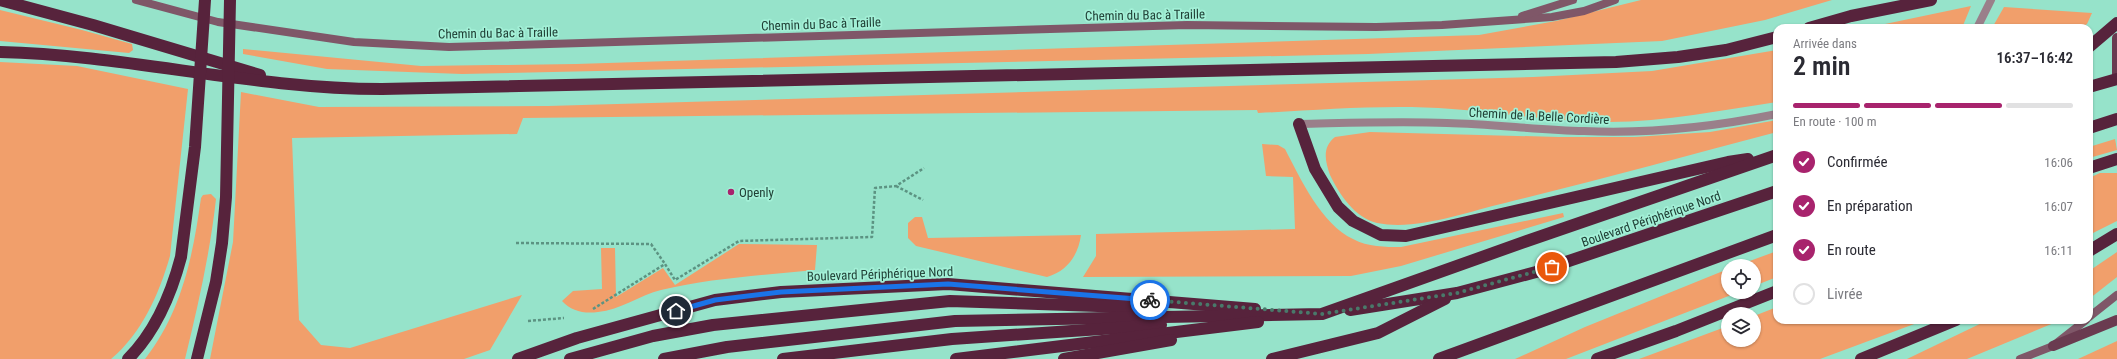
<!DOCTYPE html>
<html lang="fr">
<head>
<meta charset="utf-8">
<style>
	body { margin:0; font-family:"Roboto Condensed",sans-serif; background:#f2f2f3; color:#2b2b33; height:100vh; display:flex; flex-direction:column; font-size:15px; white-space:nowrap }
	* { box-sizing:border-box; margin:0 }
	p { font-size:13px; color:#7c7c81 }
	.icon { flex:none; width:22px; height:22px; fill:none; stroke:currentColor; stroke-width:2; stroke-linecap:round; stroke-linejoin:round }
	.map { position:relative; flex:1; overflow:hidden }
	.side { position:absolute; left:1773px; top:24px; width:320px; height:300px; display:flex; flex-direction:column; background:#fff; border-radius:12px; box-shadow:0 1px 3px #0004 }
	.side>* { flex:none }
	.controls { position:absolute; left:1721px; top:259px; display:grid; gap:8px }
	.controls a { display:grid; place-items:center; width:40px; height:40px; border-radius:50%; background:#fff; box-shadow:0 1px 3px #0004; font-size:20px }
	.pin { position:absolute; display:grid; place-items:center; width:34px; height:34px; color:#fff; margin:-17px; border:2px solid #fff; border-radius:50%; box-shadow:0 1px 4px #0007 }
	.courier { position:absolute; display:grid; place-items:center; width:40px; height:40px; margin:-20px; border:3px solid #1a73e8; border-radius:50%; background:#fff; color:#222; box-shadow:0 1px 5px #0007 }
	.summary em { font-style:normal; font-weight:600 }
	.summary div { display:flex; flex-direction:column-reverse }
	.summary { display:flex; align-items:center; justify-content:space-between; height:68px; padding:0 20px }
	h1 { font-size:26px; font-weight:600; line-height:30px }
	.bar { display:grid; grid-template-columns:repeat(4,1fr); gap:6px 4px; align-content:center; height:48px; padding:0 20px }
	.bar i { height:5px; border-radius:3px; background:#e1e1e2 }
	.bar .current { background:#a8236d }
	.bar p { grid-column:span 4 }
	ol { padding:0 20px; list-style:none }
	li { display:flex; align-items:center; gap:12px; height:44px }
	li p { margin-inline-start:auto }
	li .icon { padding:4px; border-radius:50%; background:#a8236d; color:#fff; stroke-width:4 }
	li:last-child { color:#7c7c81 }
	li i { width:22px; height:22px; border:2px solid #e1e1e2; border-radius:50% }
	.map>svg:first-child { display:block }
	.green { fill:#f19f6b }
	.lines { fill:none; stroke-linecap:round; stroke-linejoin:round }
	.path { stroke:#5c9382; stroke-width:2.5; stroke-dasharray:3 2; stroke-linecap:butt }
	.street { stroke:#9a7f8a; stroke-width:8 }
	.secondary { stroke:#7f5768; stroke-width:8 }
	.primary { stroke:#6a3b50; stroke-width:10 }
	.highway { stroke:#57233c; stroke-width:12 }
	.done { stroke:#49796a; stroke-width:4; stroke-dasharray:0 7.2 }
	.route { stroke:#1a73e8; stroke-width:5 }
	.poi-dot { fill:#a8236d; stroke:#a3f0d7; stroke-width:1.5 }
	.labels { text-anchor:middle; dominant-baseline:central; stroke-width:3.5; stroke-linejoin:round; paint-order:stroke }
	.street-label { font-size:13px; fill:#204036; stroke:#a3f0d7 }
	.poi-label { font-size:13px; fill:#204036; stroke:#a3f0d7; text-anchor:start }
</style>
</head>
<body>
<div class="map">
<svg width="2117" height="359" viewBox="0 0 2117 359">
	<rect width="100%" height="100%" fill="#96e3ca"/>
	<g class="green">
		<path d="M 1641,0 L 1832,0 L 1765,20 L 1662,41 L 1368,54 L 462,74 L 327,69 L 243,54 L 243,49 L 421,66 L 576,64 L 1479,35 L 1556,21 Z"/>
		<path d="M 1971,6 L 1962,28 L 1866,28 Z"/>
		<path d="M 2004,7 L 2092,13 L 2087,24 L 2080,28 L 1992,28 Z"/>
		<path d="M 0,10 L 82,30 L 132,44 L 133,50 L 129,53 L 0,41 Z"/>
		<path d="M 1777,50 L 1777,102 C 1722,110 1665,122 1609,122 C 1556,122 1504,113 1452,109 C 1387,104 1323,110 1258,113 L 1257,110 L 523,118 L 517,134 L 292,138 L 299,320 L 321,345 L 350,348 L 522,295 L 490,350 L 464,359 L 210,359 L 233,242 L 241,92 L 319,107 L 548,106 L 1533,77 L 1652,71 Z"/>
		<path d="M 0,62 L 77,66 L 188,89 L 170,256 C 159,294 142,333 111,359 L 0,359 Z"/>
		<path d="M 1777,120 L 1777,132 C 1686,156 1596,181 1505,203 C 1466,212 1417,231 1377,223 C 1355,218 1339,194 1330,175 C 1325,161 1322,147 1335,137 L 1370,132 L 1559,137 L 1635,137 L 1710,132 Z"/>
		<path d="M 2115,139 L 2117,150 L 2089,158 L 2089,147 Z"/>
		<path d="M 1262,144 L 1278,145 L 1285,149 C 1300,178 1322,225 1353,239 C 1368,247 1385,247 1401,247 L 1563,213 L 1564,217 L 1401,266 L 1351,276 L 1083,277 L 1096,256 L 1096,234 L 1295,229 L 1293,177 L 1266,176 Z"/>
		<path d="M 2100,173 L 2117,173 L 2117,221 L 2089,235 L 2089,178 Z"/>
		<path d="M 211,194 L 216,199 C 210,253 198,306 185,359 L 145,359 C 182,312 193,255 201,198 L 203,195 Z"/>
		<path d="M 915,217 L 922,217 L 928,238 L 1081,235 C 1078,256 1067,271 1047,277 L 916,246 L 908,238 L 908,223 Z"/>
		<path d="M 739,244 L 817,245 L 815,270 C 764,275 711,278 661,290 C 640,295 620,310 598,312 C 584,314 571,311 562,301 L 573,291 L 602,289 L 601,248 L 615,248 L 616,297 L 663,268 L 675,285 Z"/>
		<path d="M 1777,251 L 1777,277 L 1754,286 L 1754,266 L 1736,266 Z"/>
		<path d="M 2117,252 L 2117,277 L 2089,299 L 2089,271 Z"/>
		<path d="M 1728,269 L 1728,292 L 1739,292 L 1566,359 L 1515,359 L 1585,327 Z"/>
		<path d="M 1777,307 L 1777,320 L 1925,320 L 1820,359 L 1639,359 L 1728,326 L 1728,340 L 1754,340 L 1754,316 Z"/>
		<path d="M 1988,320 L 2061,320 L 1967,359 L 1907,359 Z"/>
		<path d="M 2117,341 L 2117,359 L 2078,359 Z"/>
	</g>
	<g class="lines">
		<g class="path">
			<path d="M 896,186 L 923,200"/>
			<path d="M 516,243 L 651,244 L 665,264"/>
			<path d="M 593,309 L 665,264 L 675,280 L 739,241 L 872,237 L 875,188 L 896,186 L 924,168"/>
			<path d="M 528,321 L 564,318"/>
		</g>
		<g class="street">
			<path d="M 1977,28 L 1991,0"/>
			<path d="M 1299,124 C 1348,123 1398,121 1447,123 C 1493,124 1538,130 1584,131 C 1649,134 1713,127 1777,114"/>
		</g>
		<g class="secondary">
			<path d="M 136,0 L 218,22 L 354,42 L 449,47 L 1187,25 L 1376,27 L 1442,25 L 1552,17 L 1584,11 L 1615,0"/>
			<path d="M 1522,16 L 1573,0"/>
			<path d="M 2089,317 L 2117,295"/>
			<path d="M 2020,359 L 2053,346 L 2086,320"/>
		</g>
		<g class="primary">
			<path d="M 2117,38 L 2117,80"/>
			<path d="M 2053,346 L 2117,320"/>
		</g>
		<g class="highway">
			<path d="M 0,0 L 93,25 L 260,75"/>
			<path d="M 1809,28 L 1851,16 L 1931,0"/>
			<path d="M 2089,47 L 2117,23"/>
			<path d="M 0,52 C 128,55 253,89 382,89 L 1616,62 L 1678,57 L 1726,50 L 1777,37"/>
			<path d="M 2089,87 L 2117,79"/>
			<path d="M 1299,124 L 1315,169 L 1338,207 L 1353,221 L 1381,235 L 1406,236 L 1728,162 L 1748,159"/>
			<path d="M 2089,128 L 2117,119"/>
			<path d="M 2089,168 L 2117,159"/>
			<path d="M 2089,251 L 2117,234"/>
			<path d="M 1350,310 L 1457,293 L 1536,272 L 1777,191"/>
			<path d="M 128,359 C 156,331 171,295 181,257 L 195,147 L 205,0"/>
			<path d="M 197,359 L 216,282 L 222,243 L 226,197 L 230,0"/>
			<path d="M 518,359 L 577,338 L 715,300 L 781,292 L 948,284 L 1255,309"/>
			<path d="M 570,359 L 653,336 L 713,325 L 950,301 L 1157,308"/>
			<path d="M 664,359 L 727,347 L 955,321 L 1322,314 L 1527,241 L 1777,155"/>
			<path d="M 783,359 L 952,339 L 1161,325"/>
			<path d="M 956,359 L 1258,322"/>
			<path d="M 1064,359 L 1171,340"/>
			<path d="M 1272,359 L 1378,333 L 1445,299"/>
			<path d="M 1439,359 L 1777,235"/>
			<path d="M 1597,359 L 1676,331 L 1777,291"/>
			<path d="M 1861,359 L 1956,320"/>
		</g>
	</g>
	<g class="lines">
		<path class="done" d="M 1150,300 L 1322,314 L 1457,293 L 1552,267"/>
		<path class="route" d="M 676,311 L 715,300 L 781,292 L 948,284 L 1150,300"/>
	</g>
	<circle class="poi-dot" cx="731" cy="192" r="4"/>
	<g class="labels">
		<g class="street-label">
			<text transform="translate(1145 15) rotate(-1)">Chemin du Bac à Traille</text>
			<text transform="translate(821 24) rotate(-2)">Chemin du Bac à Traille</text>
			<text transform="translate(498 33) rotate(-1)">Chemin du Bac à Traille</text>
			<text transform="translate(1539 116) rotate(3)">Chemin de la Belle Cordière</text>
			<text transform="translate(1651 219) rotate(-19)">Boulevard Périphérique Nord</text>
			<text transform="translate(880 274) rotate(-2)">Boulevard Périphérique Nord</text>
		</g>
		<g class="poi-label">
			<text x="739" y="192">Openly</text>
		</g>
	</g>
</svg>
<div class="controls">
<a><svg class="icon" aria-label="locate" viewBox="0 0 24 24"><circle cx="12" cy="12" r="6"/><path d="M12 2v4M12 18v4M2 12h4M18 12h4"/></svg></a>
<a><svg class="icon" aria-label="layers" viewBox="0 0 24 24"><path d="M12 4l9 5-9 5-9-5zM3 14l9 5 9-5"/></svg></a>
</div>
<div class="pin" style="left:1552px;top:267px;background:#ea580c"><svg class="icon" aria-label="bag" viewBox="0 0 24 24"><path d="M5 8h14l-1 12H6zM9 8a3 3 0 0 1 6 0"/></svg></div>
<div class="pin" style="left:676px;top:311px;background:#1f2937"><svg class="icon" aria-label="home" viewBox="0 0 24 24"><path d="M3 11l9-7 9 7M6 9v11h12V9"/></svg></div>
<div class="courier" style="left:1150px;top:300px"><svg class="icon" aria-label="bike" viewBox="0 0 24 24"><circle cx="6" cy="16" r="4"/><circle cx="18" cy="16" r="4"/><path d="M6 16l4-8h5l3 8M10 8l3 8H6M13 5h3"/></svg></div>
<section class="side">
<div class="summary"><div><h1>2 min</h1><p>Arrivée dans</p></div><em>16:37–16:42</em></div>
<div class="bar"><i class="current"></i><i class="current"></i><i class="current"></i><i></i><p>En route · 100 m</p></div>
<ol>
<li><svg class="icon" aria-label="check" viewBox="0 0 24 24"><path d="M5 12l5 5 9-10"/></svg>Confirmée<p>16:06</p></li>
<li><svg class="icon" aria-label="check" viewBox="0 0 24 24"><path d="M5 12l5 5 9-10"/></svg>En préparation<p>16:07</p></li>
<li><svg class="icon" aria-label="check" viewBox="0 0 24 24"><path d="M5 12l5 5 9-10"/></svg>En route<p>16:11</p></li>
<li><i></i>Livrée</li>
</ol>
</section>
</div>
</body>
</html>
